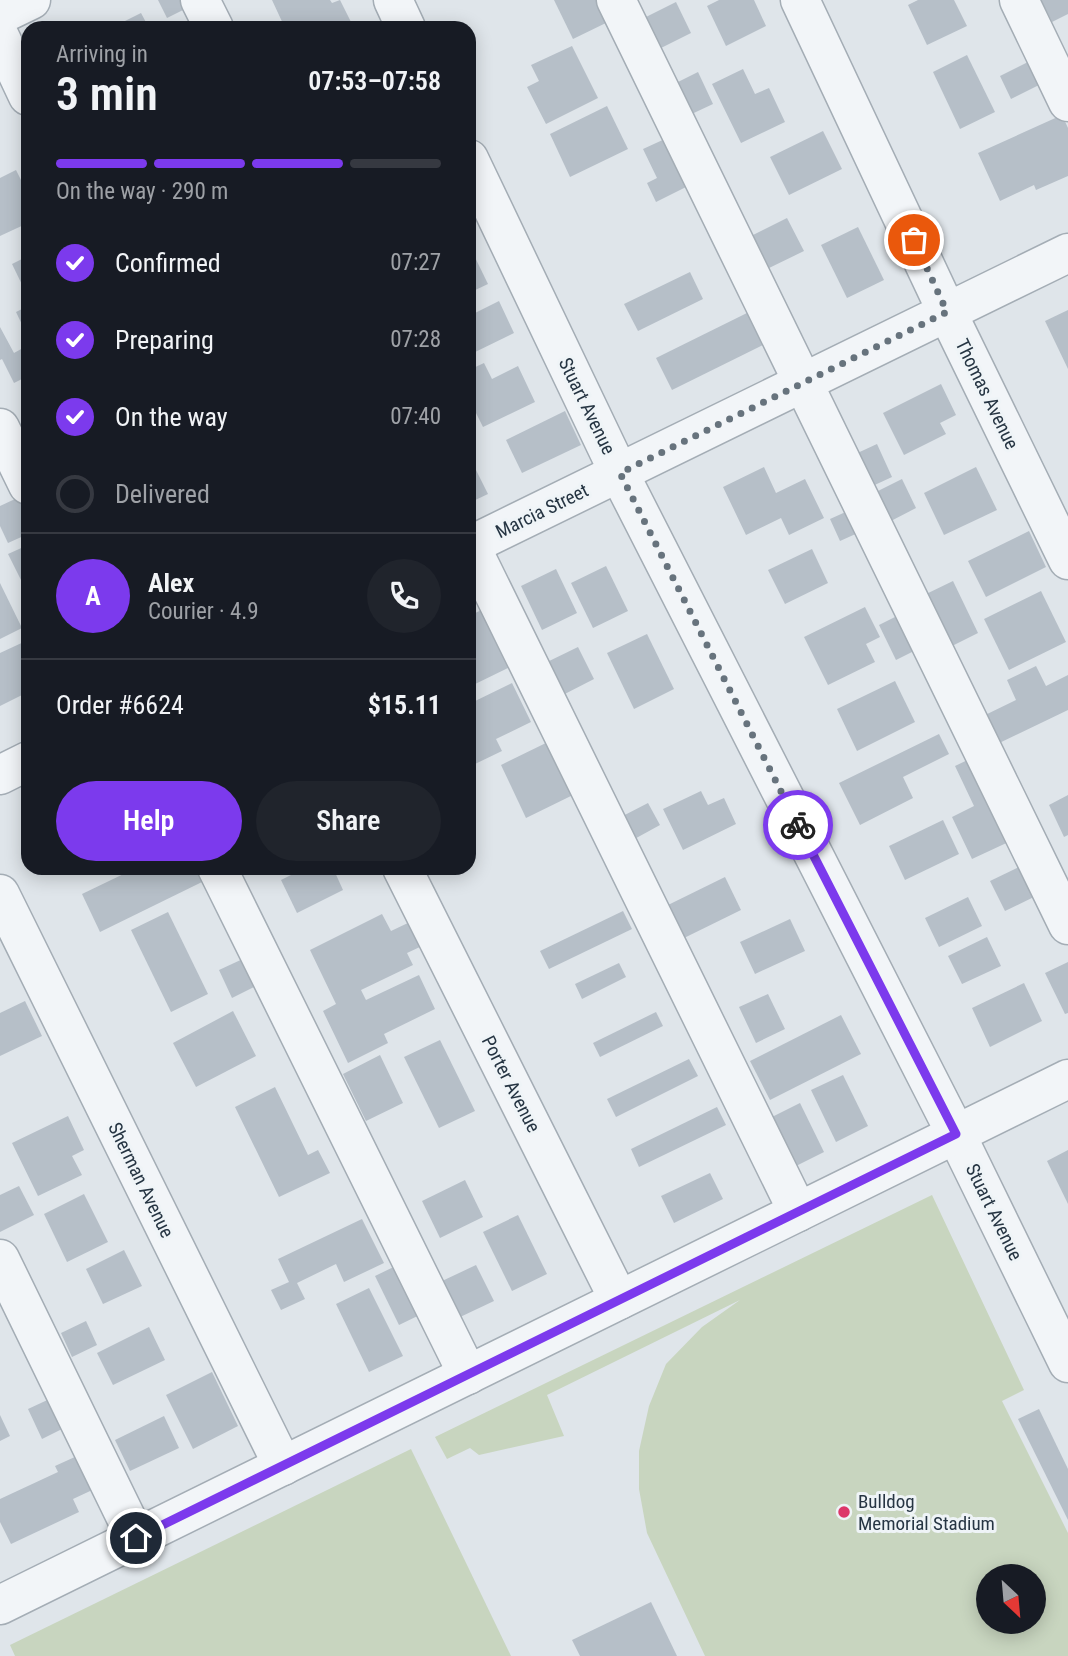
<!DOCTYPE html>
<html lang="en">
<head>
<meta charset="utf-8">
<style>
	body { margin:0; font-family:"Roboto Condensed",sans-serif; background:#20242c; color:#f1f3f6; height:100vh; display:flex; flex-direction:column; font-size:26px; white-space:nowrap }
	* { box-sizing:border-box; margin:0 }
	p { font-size:23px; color:#9ea1a6 }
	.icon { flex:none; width:38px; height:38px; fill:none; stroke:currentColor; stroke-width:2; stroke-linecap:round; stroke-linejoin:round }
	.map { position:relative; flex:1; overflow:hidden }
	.drawer { position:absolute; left:21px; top:21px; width:455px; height:854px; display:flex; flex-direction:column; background:#171b24; border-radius:21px; box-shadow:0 4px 18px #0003 }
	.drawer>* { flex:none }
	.needle { width:46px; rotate:154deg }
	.fabs { position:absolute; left:976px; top:1564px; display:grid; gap:14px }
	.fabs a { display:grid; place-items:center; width:70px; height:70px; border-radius:50%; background:#171b24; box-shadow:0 4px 18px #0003; font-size:35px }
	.pin { position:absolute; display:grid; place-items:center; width:60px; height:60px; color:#fff; margin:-30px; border:4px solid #fff; border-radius:50%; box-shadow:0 2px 7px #0007 }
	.courier { position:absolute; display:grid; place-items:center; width:70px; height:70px; margin:-35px; border:5px solid #7c3aed; border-radius:50%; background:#fff; color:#222; box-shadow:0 2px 9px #0007 }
	.headline em { font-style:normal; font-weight:600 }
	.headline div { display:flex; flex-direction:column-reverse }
	.headline { display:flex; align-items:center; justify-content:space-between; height:119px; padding:0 35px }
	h1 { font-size:46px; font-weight:600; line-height:52px }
	.bar { display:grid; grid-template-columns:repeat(4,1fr); gap:10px 7px; align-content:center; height:84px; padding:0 35px }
	.bar i { height:9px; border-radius:5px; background:#363941 }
	.bar .on { background:#7c3aed }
	.bar p { grid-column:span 4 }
	.line { display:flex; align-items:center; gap:18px; padding:0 35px; border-top:2px solid #363941 }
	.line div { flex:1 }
	.round { display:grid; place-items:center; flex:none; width:74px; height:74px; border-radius:37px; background:#20242c }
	ol { padding:0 35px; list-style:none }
	li { display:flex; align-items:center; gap:21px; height:77px }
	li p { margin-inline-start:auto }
	li .icon { padding:7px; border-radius:50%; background:#7c3aed; color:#fff; stroke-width:4 }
	li:last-child { color:#9ea1a6 }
	li i { width:38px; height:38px; border:4px solid #363941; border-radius:50% }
	.button { display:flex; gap:14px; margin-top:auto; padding:14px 35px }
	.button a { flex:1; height:80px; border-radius:42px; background:#7c3aed; color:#fff; font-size:28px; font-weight:600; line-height:80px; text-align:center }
	.button a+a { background:#20242c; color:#f1f3f6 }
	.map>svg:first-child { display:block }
	.green { fill:#c8d5bf; fill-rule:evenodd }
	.building { fill:#b6bfc8 }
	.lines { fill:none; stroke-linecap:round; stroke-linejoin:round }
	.minor-casing { stroke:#a4adb5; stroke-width:41 }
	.minor { stroke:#f2f5f8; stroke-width:38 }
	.done { stroke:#67737d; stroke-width:7; stroke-dasharray:0 12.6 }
	.route { stroke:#7c3aed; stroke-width:9 }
	.poi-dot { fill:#dd3669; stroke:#eff4f7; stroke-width:2.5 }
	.labels { text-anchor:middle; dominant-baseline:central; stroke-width:6; stroke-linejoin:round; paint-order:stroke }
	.street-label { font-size:19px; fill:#263543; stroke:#eff4f7 }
	.poi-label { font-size:19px; fill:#263543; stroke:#eff4f7; text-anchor:start }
</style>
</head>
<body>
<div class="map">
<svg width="1068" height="1656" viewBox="0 0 1068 1656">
	<rect width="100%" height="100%" fill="#dfe5ea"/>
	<g class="green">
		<path d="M 932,1195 L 1024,1390 L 1002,1401 L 1068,1533 L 1068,1656 L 705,1656 L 647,1533 L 639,1489 L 639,1451 L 649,1406 L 666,1364 L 702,1327 L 740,1300 L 547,1395 L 564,1436 L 479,1455 L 470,1448 L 447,1459 L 435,1437 ZM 989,1577 L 1034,1577 L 1034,1622 L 989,1622 Z"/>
		<path d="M 411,1449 L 511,1656 L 15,1656 L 10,1645 Z"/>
	</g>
	<g class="building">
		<path d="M 158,0 L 193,0 L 195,4 L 167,18 Z"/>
		<path d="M 272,0 L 330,0 L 332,3 L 340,0 L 354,28 L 285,28 Z"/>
		<path d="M 554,0 L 603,0 L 612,20 L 573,39 Z"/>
		<path d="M 719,0 L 754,0 L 766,26 L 726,46 L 707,6 Z"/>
		<path d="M 918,0 L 954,0 L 967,26 L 927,45 L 908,5 Z"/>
		<path d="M 1041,0 L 1068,0 L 1068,14 L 1052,22 Z"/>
		<path d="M 676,2 L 691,33 L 661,48 L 646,17 Z"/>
		<path d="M 141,13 L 149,28 L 111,28 Z"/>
		<path d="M 572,46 L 598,98 L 546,124 L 527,87 L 539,81 L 531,65 Z"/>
		<path d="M 967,55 L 995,112 L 960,129 L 933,72 Z"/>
		<path d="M 1032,60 L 1043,83 L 1011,99 L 1000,76 Z"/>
		<path d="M 743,69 L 755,94 L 769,88 L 785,122 L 741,143 L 712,84 Z"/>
		<path d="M 698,72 L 713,104 L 681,119 L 666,88 Z"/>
		<path d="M 607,106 L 628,149 L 570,177 L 550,134 Z"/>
		<path d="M 1062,115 L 1068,128 L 1068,176 L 1036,190 L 1034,185 L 1000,201 L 978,153 Z"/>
		<path d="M 823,131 L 842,169 L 789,195 L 770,157 Z"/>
		<path d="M 667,138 L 690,185 L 656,202 L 647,183 L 657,178 L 643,149 Z"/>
		<path d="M 16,170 L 28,194 L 28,223 L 0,236 L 0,178 Z"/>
		<path d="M 787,218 L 804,251 L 767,269 L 751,236 Z"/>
		<path d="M 858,227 L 884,280 L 847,298 L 821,245 Z"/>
		<path d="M 469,245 L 488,284 L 469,293 Z"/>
		<path d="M 28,256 L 28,297 L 12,264 Z"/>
		<path d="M 690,272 L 703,299 L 638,331 L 624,304 Z"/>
		<path d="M 499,301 L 514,333 L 469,355 L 469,316 Z"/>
		<path d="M 28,306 L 28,337 L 16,312 Z"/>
		<path d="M 1068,310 L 1068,369 L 1045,321 Z"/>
		<path d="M 749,312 L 765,344 L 672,390 L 656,358 Z"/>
		<path d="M 0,327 L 14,353 L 23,348 L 28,357 L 28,376 L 14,383 L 2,359 L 0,360 Z"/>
		<path d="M 484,363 L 492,379 L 518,366 L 535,402 L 483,427 L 469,399 L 469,370 Z"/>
		<path d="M 941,384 L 956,415 L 940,423 L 946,434 L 904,455 L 883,413 Z"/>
		<path d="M 565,411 L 581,445 L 522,473 L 506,440 Z"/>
		<path d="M 877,444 L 892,477 L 866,489 L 851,456 Z"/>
		<path d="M 469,456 L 488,494 L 469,503 Z"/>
		<path d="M 764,467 L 776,493 L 805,479 L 824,518 L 789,535 L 781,518 L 746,535 L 723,487 Z"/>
		<path d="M 976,467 L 997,510 L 944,535 L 924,493 Z"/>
		<path d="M 902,479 L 916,508 L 889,522 L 874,493 Z"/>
		<path d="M 28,493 L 28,534 L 8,543 L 0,526 L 0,506 Z"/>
		<path d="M 850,510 L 860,532 L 840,541 L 830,519 Z"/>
		<path d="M 1029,531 L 1046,567 L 986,597 L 968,561 Z"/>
		<path d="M 28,545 L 28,594 L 8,554 Z"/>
		<path d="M 812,549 L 828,583 L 785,604 L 768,570 Z"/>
		<path d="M 606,566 L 628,611 L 593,628 L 571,583 Z"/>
		<path d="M 556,569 L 577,613 L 542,630 L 521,586 Z"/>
		<path d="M 953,581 L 978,633 L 946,649 L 920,597 Z"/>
		<path d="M 0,583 L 22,628 L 0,639 Z"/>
		<path d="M 1041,591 L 1066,642 L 1009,670 L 984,619 Z"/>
		<path d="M 490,606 L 518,663 L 469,687 L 469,616 Z"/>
		<path d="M 865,607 L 880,637 L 866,644 L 875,662 L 828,685 L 804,637 Z"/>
		<path d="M 907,611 L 924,646 L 896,660 L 879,625 Z"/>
		<path d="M 647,634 L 674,689 L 634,709 L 607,653 Z"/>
		<path d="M 28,640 L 28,692 L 0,706 L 0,653 Z"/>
		<path d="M 578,647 L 594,679 L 557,698 L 541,665 Z"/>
		<path d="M 1036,666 L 1046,686 L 1068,675 L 1068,710 L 993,746 L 979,718 L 1016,700 L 1007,680 Z"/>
		<path d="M 895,681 L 915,722 L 857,751 L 837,709 Z"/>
		<path d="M 512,683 L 531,722 L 496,739 L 502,751 L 475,764 L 469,754 L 469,704 Z"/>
		<path d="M 939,734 L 949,754 L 903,777 L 913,798 L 860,825 L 839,783 Z"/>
		<path d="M 550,741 L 575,794 L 526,818 L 501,765 Z"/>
		<path d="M 976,756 L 1015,839 L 972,859 L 952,817 L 974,806 L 955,766 Z"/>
		<path d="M 701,791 L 708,805 L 724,798 L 736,824 L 683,850 L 663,809 Z"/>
		<path d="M 1068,795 L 1068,835 L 1064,837 L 1049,805 Z"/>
		<path d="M 648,803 L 660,825 L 629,842 L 617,819 Z"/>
		<path d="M 943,820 L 959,854 L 905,880 L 889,846 Z"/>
		<path d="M 1025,864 L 1040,894 L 1005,911 L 990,881 Z"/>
		<path d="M 136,868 L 195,868 L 202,882 L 100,932 L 82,894 Z"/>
		<path d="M 305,868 L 333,868 L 343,890 L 297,913 L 281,880 Z"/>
		<path d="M 725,877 L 741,910 L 682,939 L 666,906 Z"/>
		<path d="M 968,897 L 982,926 L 939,947 L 925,918 Z"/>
		<path d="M 623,911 L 632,929 L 549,969 L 540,951 Z"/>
		<path d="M 168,912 L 208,994 L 171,1012 L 131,930 Z"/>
		<path d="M 382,914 L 391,931 L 410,922 L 422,946 L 407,953 L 413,965 L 361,990 L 366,1000 L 419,975 L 435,1009 L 384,1034 L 388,1043 L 348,1063 L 323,1011 L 336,1004 L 310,950 Z"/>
		<path d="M 790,919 L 805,951 L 755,974 L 740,942 Z"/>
		<path d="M 987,937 L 1001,966 L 962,984 L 948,956 Z"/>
		<path d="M 247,957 L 260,984 L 232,998 L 219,970 Z"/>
		<path d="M 1068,962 L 1068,1013 L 1065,1014 L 1045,973 Z"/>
		<path d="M 619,963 L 626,977 L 582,999 L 575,984 Z"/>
		<path d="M 1024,983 L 1042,1021 L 990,1047 L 972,1008 Z"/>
		<path d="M 768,994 L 785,1029 L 756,1043 L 739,1007 Z"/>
		<path d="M 25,1001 L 42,1036 L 0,1056 L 0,1013 Z"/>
		<path d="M 233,1011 L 256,1056 L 196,1087 L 173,1043 Z"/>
		<path d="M 656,1012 L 663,1026 L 600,1057 L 593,1043 Z"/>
		<path d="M 841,1015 L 861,1054 L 770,1100 L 750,1061 Z"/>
		<path d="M 440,1040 L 475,1111 L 439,1128 L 404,1057 Z"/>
		<path d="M 380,1055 L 403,1103 L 366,1121 L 343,1074 Z"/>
		<path d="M 689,1059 L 698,1076 L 616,1117 L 607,1099 Z"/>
		<path d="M 843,1075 L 868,1126 L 836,1142 L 811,1090 Z"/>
		<path d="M 275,1087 L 308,1155 L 318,1150 L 330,1173 L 279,1197 L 235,1107 Z"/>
		<path d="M 800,1103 L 824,1152 L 794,1167 L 770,1118 Z"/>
		<path d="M 717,1107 L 726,1125 L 639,1167 L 631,1149 Z"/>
		<path d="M 68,1116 L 84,1150 L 72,1156 L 82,1175 L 38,1196 L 12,1143 Z"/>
		<path d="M 1068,1150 L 1068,1204 L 1047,1161 Z"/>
		<path d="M 710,1173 L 723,1199 L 674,1223 L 661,1196 Z"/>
		<path d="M 465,1180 L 483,1217 L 440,1238 L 422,1201 Z"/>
		<path d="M 19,1186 L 34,1215 L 0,1232 L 0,1195 Z"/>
		<path d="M 84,1194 L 108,1242 L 67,1262 L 44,1214 Z"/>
		<path d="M 518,1215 L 547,1274 L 512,1291 L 483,1232 Z"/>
		<path d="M 362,1219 L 384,1263 L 344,1282 L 336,1264 L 297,1283 L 305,1299 L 281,1310 L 271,1290 L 289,1282 L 278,1259 Z"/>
		<path d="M 124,1250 L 142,1286 L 103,1304 L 86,1269 Z"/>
		<path d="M 406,1261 L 430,1310 L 399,1325 L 375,1276 Z"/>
		<path d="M 476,1265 L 494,1301 L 458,1318 L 440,1282 Z"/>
		<path d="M 369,1288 L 403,1356 L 369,1372 L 336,1304 Z"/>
		<path d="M 86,1321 L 97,1345 L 72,1357 L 61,1333 Z"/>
		<path d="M 149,1327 L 165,1360 L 113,1385 L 97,1353 Z"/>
		<path d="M 212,1372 L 238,1426 L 193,1449 L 166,1395 Z"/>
		<path d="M 56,1396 L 70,1425 L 42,1439 L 28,1409 Z"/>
		<path d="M 1039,1409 L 1068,1469 L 1068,1520 L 1018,1419 Z"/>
		<path d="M 0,1415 L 10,1436 L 0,1441 Z"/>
		<path d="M 164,1416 L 179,1448 L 130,1471 L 115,1440 Z"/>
		<path d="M 88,1451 L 103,1485 L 73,1499 L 79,1512 L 11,1544 L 0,1522 L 0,1499 L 58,1472 L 55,1466 Z"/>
		<path d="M 651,1602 L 677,1656 L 580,1656 L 572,1640 Z"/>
	</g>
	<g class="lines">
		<g class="minor-casing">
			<g id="minor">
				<path d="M 200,0 L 214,28"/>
				<path d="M 393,0 L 406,28"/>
				<path d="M 616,0 L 1068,925"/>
				<path d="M 800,0 L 947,312 L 1068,560"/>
				<path d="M 1019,0 L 1068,102"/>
				<path d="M 0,15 L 31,0"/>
				<path d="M 0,37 L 28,96"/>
				<path d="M 469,159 L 619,473 L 956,1134 L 1068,1363"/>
				<path d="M 0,428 L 28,485"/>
				<path d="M 469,543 L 798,1212"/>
				<path d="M 469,546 L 1068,253"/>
				<path d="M 0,775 L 28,761"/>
				<path d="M 217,868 L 468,1375"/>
				<path d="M 402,868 L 619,1300"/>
				<path d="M 0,894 L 283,1466"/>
				<path d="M 0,1259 L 136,1538"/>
				<path d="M 0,1605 L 1068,1079"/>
			</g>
		</g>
		<use href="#minor" class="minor"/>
	</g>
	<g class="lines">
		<path class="done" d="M 798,825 L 620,473 L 947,312 L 914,240"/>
		<path class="route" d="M 136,1538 L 956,1134 L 798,825"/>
	</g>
	<circle class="poi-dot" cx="844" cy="1512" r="7"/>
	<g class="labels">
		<g class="street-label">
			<text transform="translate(987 394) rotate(64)">Thomas Avenue</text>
			<text transform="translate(587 406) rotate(64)">Stuart Avenue</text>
			<text transform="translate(542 511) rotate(-26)">Marcia Street</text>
			<text transform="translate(511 1084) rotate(63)">Porter Avenue</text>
			<text transform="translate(141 1180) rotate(64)">Sherman Avenue</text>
			<text transform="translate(994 1212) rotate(64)">Stuart Avenue</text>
		</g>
		<g class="poi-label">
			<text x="858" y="1501">Bulldog<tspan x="858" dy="22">Memorial Stadium</tspan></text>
		</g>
	</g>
</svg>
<div class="fabs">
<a><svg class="needle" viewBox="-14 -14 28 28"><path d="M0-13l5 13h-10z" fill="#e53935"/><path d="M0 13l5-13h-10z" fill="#9ea1a6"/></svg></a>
</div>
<div class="pin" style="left:914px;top:240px;background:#ea580c"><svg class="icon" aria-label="bag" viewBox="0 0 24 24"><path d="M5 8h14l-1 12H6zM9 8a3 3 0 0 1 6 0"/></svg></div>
<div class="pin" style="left:136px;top:1538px;background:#1f2937"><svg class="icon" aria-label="home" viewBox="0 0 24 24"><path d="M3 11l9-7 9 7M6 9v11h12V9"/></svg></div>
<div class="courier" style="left:798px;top:825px"><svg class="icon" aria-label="bike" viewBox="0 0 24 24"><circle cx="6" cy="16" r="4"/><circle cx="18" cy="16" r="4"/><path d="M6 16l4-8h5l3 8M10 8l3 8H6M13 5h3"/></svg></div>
<section class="drawer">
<div class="headline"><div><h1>3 min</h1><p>Arriving in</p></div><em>07:53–07:58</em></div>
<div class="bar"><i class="on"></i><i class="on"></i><i class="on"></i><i></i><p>On the way · 290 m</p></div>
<ol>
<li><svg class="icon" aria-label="check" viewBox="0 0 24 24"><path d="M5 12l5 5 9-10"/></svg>Confirmed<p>07:27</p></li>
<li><svg class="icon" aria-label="check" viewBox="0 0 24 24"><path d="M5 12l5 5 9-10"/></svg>Preparing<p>07:28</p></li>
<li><svg class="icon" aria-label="check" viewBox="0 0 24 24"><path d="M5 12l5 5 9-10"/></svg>On the way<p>07:40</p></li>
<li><i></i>Delivered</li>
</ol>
<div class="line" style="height:126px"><b class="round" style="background:#7c3aed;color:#fff">A</b><div><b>Alex</b><p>Courier · 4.9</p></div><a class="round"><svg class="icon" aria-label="phone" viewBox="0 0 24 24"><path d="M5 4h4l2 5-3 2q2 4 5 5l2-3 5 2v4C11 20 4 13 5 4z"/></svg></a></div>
<div class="line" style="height:91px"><div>Order #6624</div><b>$15.11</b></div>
<div class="button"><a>Help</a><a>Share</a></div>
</section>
</div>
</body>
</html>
